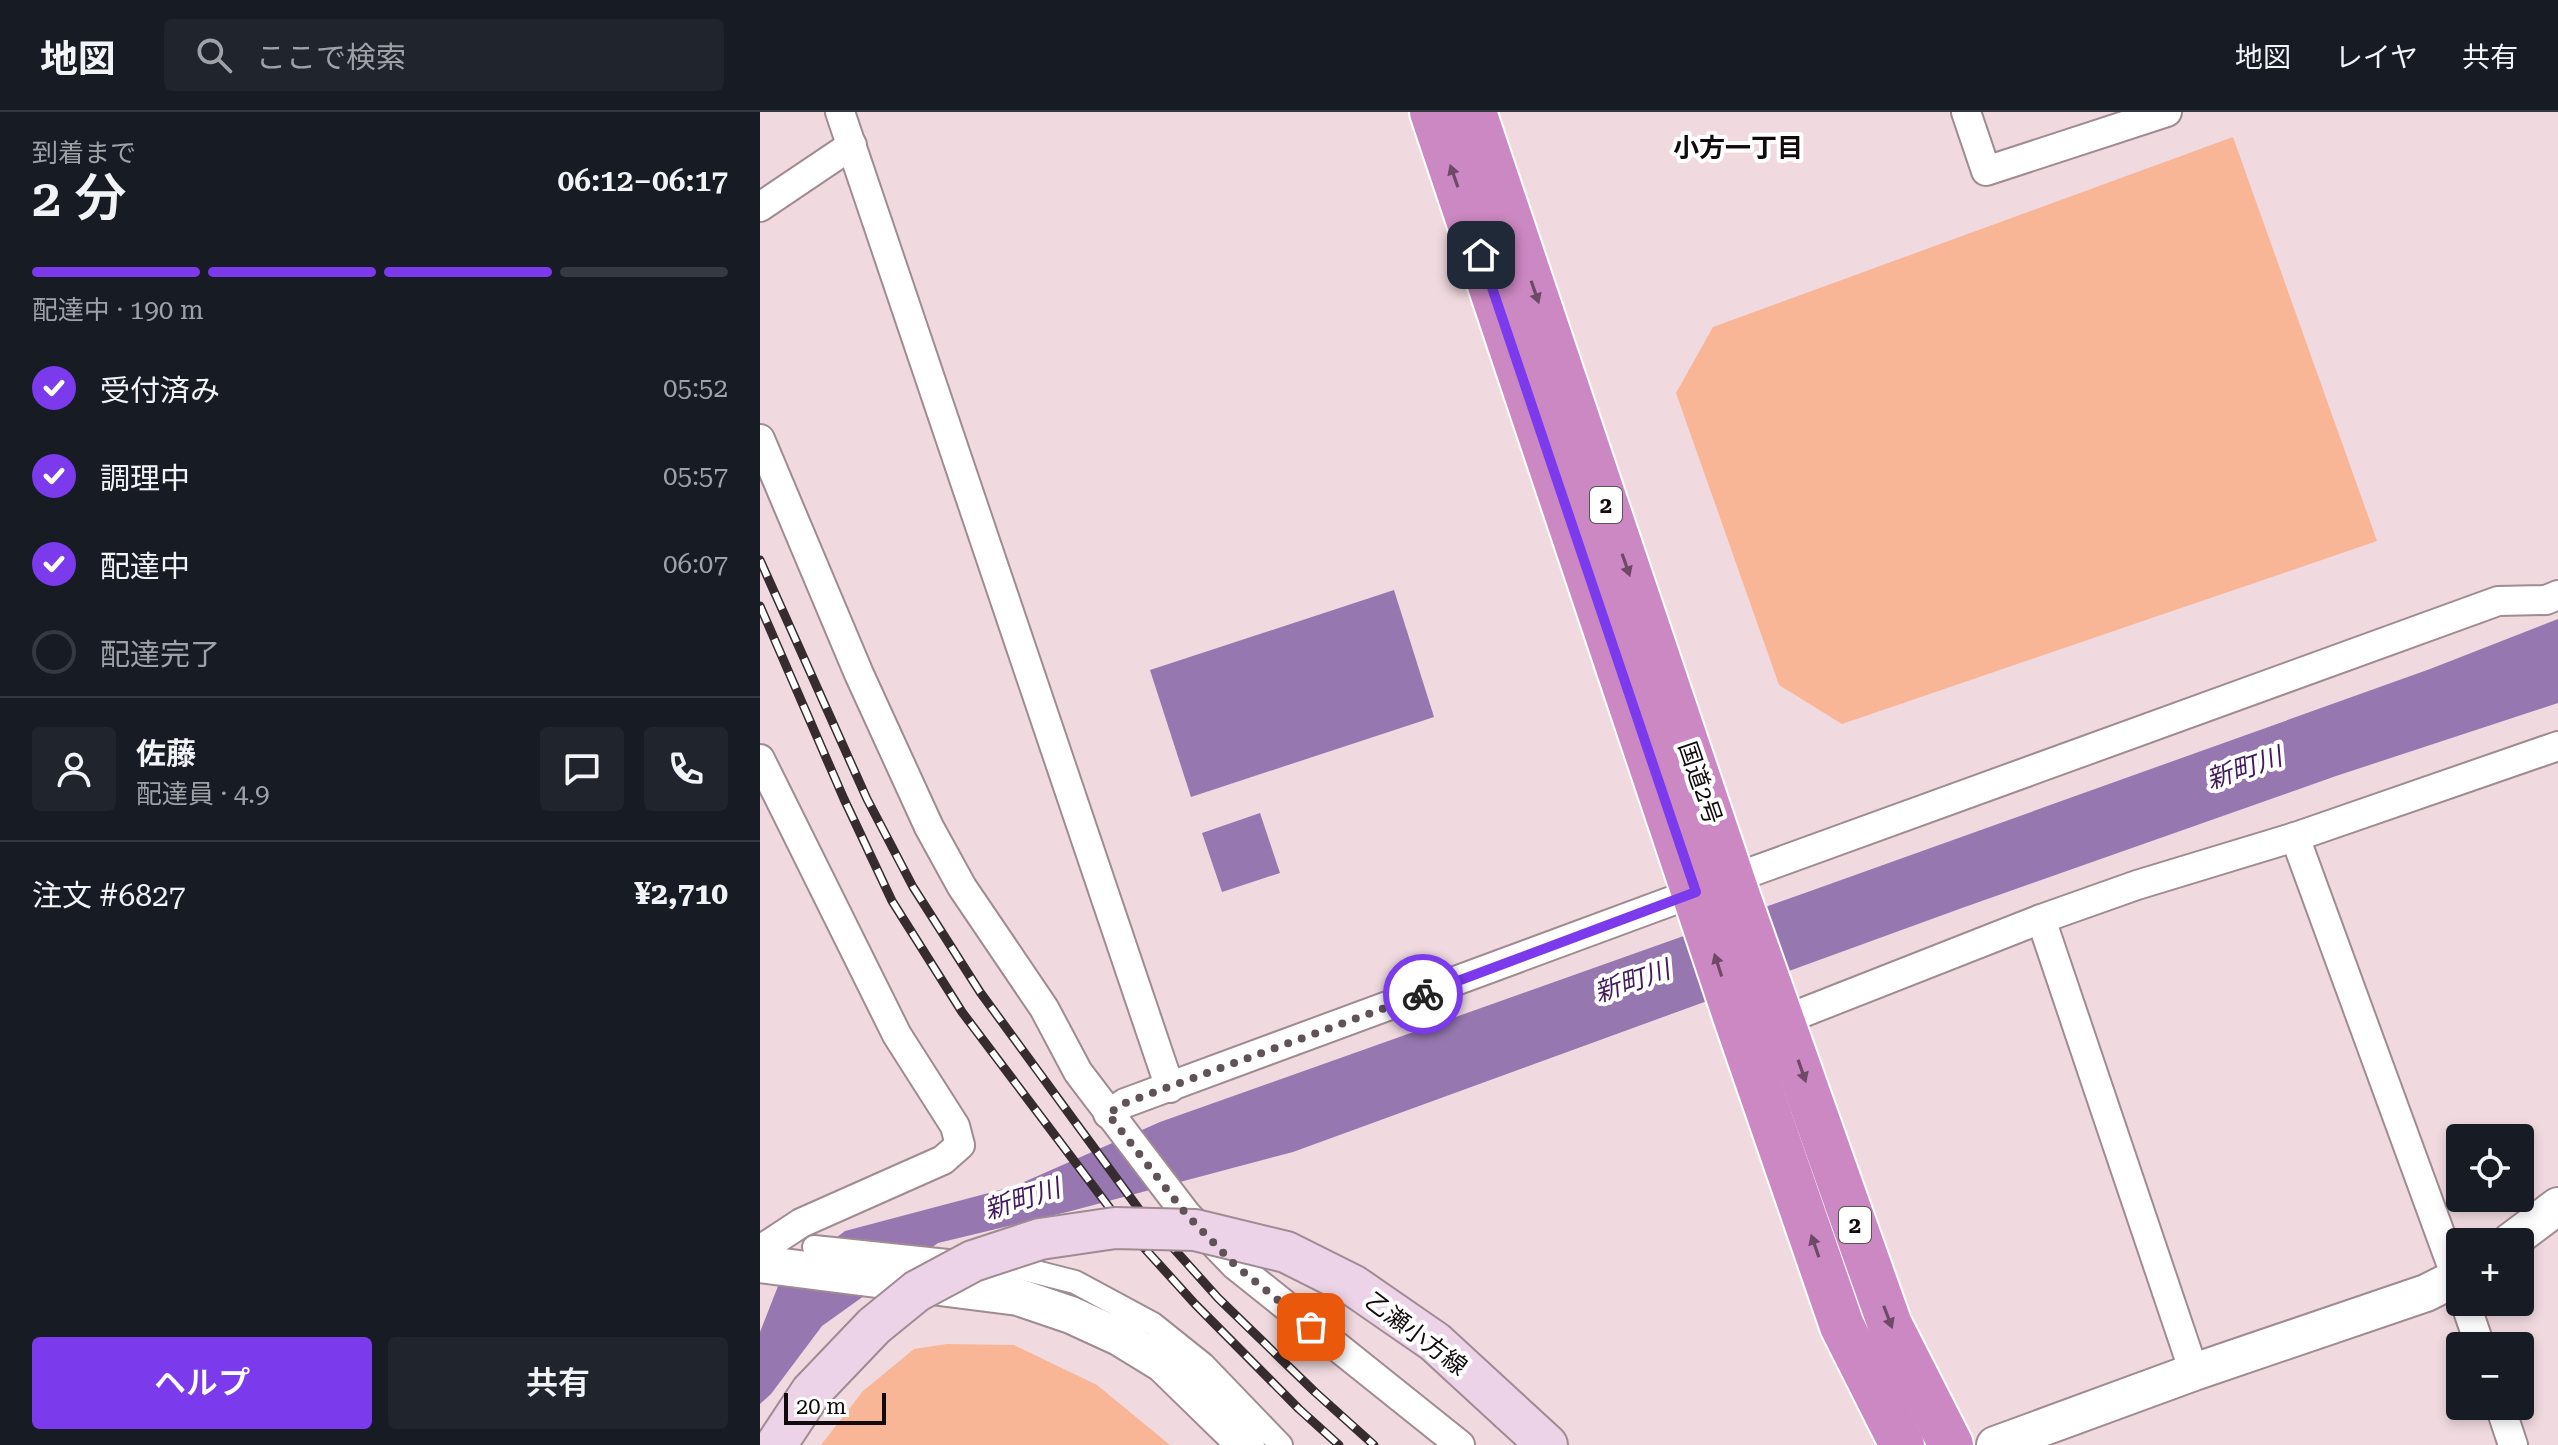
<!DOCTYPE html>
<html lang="ja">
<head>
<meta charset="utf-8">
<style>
	body { margin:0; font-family:"Roboto Serif","Noto Sans JP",serif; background:#20242c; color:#f1f3f6; height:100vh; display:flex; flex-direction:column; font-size:30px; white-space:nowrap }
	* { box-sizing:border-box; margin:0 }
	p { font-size:26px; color:#9ea1a6 }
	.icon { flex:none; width:44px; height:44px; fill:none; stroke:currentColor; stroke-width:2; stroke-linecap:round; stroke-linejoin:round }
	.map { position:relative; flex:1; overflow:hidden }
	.details { display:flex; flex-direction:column; background:#171b24; width:760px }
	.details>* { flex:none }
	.controls { position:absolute; left:1686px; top:1012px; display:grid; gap:16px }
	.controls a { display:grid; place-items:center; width:88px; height:88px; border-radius:8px; background:#171b24; box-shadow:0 4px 12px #0003; font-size:40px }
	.scale { position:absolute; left:24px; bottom:20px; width:102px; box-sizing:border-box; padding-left:8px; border:4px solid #120b0e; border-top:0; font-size:22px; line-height:28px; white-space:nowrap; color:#120b0e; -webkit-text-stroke:6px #fff; paint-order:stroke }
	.pin { position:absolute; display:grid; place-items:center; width:68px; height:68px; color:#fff; margin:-34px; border-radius:16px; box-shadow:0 4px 12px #0006 }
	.courier { position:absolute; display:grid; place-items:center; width:80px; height:80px; margin:-40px; border:6px solid #7c3aed; border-radius:50%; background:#fff; color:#222; box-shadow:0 2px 10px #0007 }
	.headline em { font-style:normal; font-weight:600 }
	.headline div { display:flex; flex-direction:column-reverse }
	.headline { display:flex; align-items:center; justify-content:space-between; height:136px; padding:0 32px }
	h1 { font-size:52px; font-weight:600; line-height:60px }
	.bar { display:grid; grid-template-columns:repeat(4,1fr); gap:12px 8px; align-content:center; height:96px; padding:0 32px }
	.bar i { height:10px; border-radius:6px; background:#363941 }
	.bar .on { background:#7c3aed }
	.bar p { grid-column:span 4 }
	.line { display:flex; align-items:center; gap:20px; padding:0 32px; border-top:2px solid #363941 }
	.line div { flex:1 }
	.round { display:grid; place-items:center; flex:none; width:84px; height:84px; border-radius:8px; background:#20242c }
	ol { padding:0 32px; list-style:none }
	li { display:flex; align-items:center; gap:24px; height:88px }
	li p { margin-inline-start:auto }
	li .icon { padding:8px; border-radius:50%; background:#7c3aed; color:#fff; stroke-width:4 }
	li:last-child { color:#9ea1a6 }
	li i { width:44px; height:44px; border:4px solid #363941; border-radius:50% }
	.primary-button { display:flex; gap:16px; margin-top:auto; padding:16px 32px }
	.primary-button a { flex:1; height:92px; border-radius:8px; background:#7c3aed; color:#fff; font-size:32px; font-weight:600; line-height:92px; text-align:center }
	.primary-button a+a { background:#20242c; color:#f1f3f6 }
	header { display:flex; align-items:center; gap:48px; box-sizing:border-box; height:112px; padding:0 40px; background:#171b24; border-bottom:2px solid #363941 }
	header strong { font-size:38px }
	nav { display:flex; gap:44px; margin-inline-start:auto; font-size:28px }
	.search { width:560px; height:72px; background:#20242c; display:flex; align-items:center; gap:20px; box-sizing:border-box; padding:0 28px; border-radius:8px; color:#9ea1a6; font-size:30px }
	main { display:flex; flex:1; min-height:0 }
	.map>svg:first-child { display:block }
	.green { fill:#f8b697 }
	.water { fill:#9777b0 }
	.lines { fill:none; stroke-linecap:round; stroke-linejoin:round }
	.pedestrian-casing { stroke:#9f8b91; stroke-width:26 }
	.minor-casing { stroke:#9f8b91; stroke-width:32 }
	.tertiary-casing { stroke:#9f8b91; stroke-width:40 }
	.secondary-casing { stroke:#9f8b91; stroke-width:44 }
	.trunk-casing { stroke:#fff; stroke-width:48 }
	.pedestrian { stroke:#fff; stroke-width:22 }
	.minor { stroke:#fff; stroke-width:28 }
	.tertiary { stroke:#fff; stroke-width:36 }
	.secondary { stroke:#ecd3e8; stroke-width:40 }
	.trunk { stroke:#cc88c2; stroke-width:44 }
	.rail-casing { stroke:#362c30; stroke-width:9 }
	.rail { stroke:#fff; stroke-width:6; stroke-dasharray:18; stroke-linecap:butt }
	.secondary-bridge-casing { stroke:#9f8b91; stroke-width:44; stroke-linecap:butt }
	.secondary-bridge { stroke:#ecd3e8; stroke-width:40 }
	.oneway { fill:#6f4a68 }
	.done { stroke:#605358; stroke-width:8; stroke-dasharray:0 14.4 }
	.route { stroke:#7c3aed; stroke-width:10 }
	.labels { text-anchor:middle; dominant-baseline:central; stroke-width:8; stroke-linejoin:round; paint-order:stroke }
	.shield { fill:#fff; stroke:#595456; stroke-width:2 }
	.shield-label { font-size:22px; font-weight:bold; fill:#120b0e }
	.street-label { font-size:24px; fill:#120b0e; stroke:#fff }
	.neighbourhood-label { font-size:26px; font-weight:bold; fill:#120b0e; stroke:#fff }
	.water-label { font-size:26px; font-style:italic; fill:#43195e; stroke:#fff }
</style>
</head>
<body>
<header>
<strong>地図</strong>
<div class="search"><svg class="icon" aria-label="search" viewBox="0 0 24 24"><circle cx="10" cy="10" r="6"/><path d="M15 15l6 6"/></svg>ここで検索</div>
<nav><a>地図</a><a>レイヤ</a><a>共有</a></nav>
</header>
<main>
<section class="details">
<div class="headline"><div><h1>2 分</h1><p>到着まで</p></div><em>06:12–06:17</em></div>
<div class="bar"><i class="on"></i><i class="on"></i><i class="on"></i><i></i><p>配達中 · 190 m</p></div>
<ol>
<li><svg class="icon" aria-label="check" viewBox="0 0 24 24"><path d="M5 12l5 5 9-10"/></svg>受付済み<p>05:52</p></li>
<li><svg class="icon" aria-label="check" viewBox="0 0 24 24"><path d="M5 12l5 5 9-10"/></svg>調理中<p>05:57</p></li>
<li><svg class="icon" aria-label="check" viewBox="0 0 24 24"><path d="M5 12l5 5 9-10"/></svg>配達中<p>06:07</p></li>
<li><i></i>配達完了</li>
</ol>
<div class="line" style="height:144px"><a class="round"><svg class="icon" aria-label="person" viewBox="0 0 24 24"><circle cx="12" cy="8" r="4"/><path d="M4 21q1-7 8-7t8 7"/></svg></a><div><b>佐藤</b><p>配達員 · 4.9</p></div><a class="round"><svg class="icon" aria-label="chat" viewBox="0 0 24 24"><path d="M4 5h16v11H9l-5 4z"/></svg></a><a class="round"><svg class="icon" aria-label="phone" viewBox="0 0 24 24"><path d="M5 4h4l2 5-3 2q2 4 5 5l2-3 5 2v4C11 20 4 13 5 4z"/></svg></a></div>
<div class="line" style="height:104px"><div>注文 #6827</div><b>¥2,710</b></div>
<div class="primary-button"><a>ヘルプ</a><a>共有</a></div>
</section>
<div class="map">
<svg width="1798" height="1333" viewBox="0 0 1798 1333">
	<rect width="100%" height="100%" fill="#f0dae0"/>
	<g class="green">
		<path d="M 1473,25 L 1617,429 L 1082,612 L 1019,573 L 916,281 L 953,215 Z"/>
		<path d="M 187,1232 L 254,1233 L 337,1273 L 410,1333 L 61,1333 L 103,1279 L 154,1237 Z"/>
	</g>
	<g class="water">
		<path d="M 634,478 L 674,605 L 431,685 L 390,558 Z"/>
		<path d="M 1798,507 L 1798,591 L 1576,664 L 1202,796 L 533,1040 L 311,1099 L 178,1131 L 62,1214 L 11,1282 L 0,1292 L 0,1220 L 20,1169 L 85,1119 L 255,1074 L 400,1010 L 1042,782 L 1670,557 Z"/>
		<path d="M 500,701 L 520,761 L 462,780 L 442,721 Z"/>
	</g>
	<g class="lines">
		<g class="pedestrian-casing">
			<path id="pedestrian" d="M 54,1135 L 264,1157 L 315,1170 L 393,1212 L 443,1252 L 521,1333"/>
		</g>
		<g class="minor-casing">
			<g id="minor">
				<path d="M 80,0 L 410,976"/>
				<path d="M 1206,0 L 1226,59 L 1407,0"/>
				<path d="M 0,95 L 92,33"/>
				<path d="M 0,327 L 99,562 L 169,715 L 202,775 L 284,896 L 318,960 L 426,1102 L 475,1153 L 700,1333"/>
				<path d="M 0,647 L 137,923 L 195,1014 L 200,1033 L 183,1048 L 41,1111 L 0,1138"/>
				<path d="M 1535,725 L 1700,1176"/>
				<path d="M 1281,807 L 1434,1260"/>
				<path d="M 1024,908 L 1281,807 L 1377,773 L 1535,725 L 1798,634"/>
				<path d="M 348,1002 L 365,991 L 936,780 L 1738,489 L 1786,488 L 1798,483"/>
				<path d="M 1705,1190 L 1720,1234"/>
				<path d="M 1740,1294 L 1753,1333"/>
			</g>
		</g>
		<g class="tertiary-casing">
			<g id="tertiary">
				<path d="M 1750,1130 L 1798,1094"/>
				<path d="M 0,1152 L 258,1185 L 311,1203 L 359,1225 L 403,1252 L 486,1333"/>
				<path d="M 1235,1333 L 1434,1260 L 1666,1181 L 1700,1164"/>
			</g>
		</g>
		<g class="secondary-casing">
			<path id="secondary" d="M 750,1299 L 787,1333"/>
		</g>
		<g class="trunk-casing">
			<g id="trunk">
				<path d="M 672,0 L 975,904 L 1082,1214 L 1142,1333"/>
				<path d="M 714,0 L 979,787 L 1130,1213 L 1191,1333"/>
			</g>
		</g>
		<use href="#pedestrian" class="pedestrian"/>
		<use href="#minor" class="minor"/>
		<use href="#tertiary" class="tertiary"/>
		<use href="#secondary" class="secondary"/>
		<use href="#trunk" class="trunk"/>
		<g class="rail-casing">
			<g id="rail">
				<path d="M 0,448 L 107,687 L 153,775 L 220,880 L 381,1100 L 458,1186 L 555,1280 L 614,1333"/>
				<path d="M 0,494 L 84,687 L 132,789 L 202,900 L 358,1107 L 435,1192 L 539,1297 L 579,1333"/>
			</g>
		</g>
		<use href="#rail" class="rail"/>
		<g class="secondary-bridge-casing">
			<path id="secondary-bridge" d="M 16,1333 L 51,1280 L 114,1214 L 157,1179 L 213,1149 L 280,1127 L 355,1116 L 435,1118 L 526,1140 L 594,1174 L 675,1230 L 750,1299"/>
		</g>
		<use href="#secondary-bridge" class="secondary-bridge"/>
	</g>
	<defs><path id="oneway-solid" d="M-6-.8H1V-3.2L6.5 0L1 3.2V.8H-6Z" transform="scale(2)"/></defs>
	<g class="oneway">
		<use href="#oneway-solid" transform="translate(694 64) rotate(-109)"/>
		<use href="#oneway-solid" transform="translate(775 180) rotate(71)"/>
		<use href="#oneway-solid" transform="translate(866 453) rotate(71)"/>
		<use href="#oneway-solid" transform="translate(958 853) rotate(-108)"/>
		<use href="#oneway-solid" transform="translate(1042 959) rotate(71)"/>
		<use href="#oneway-solid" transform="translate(1055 1134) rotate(-109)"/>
		<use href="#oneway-solid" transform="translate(1128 1205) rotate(69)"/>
	</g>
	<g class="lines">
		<path class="done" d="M 551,1215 L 475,1153 L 426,1102 L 348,1002 L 365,991 L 663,882"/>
		<path class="route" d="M 663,882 L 936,780 L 721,143"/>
	</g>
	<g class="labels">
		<g class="shield">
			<rect x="830" y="375" width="32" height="36" rx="6"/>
			<rect x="1079" y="1095" width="32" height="36" rx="6"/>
		</g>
		<g class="shield-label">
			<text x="846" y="393">2</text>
			<text x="1095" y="1113">2</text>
		</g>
		<g class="street-label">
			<text transform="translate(940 671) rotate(71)">国道2号</text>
			<text transform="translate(656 1222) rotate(37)">乙瀬小方線</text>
		</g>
		<g class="neighbourhood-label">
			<text x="978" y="36">小方一丁目</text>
		</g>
		<g class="water-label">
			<text transform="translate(1484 656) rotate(-19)">新町川</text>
			<text transform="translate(872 869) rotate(-19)">新町川</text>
			<text transform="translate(262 1087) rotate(-18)">新町川</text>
		</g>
	</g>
</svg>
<div class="controls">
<a><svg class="icon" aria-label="locate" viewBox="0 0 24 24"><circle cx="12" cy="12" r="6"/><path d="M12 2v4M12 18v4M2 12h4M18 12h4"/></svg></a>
<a>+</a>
<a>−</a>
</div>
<div class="scale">20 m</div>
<div class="pin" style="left:551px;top:1215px;background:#ea580c"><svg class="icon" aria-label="bag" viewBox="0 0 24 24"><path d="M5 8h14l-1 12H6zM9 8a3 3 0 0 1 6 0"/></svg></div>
<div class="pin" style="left:721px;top:143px;background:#1f2937"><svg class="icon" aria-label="home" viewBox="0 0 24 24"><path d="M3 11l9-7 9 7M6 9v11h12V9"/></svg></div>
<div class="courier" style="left:663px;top:882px"><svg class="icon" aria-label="bike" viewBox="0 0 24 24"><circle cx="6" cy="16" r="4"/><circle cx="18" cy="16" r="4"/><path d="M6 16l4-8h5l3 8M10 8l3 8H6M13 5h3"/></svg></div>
</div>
</main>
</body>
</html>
